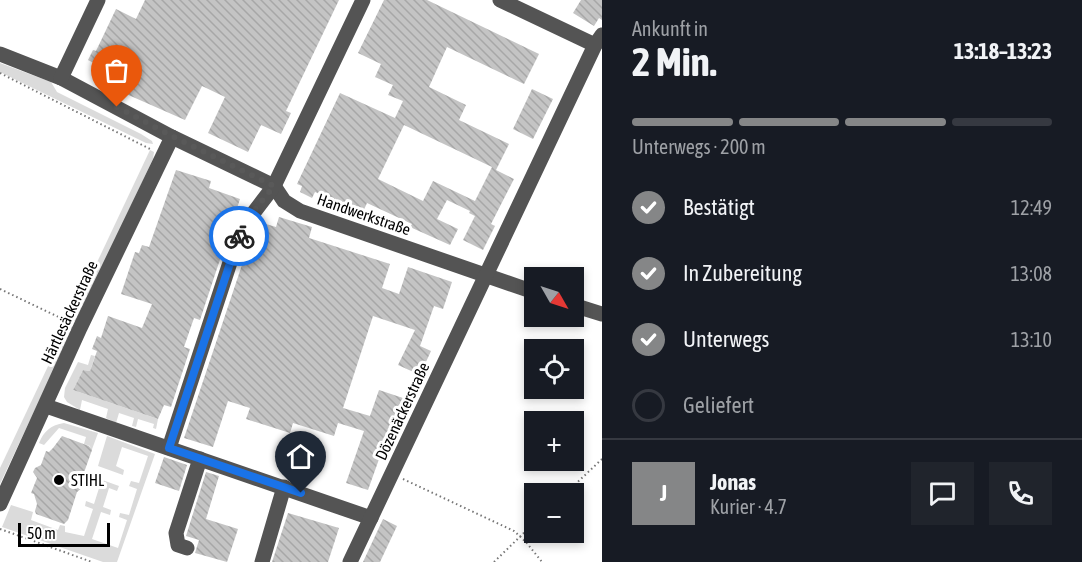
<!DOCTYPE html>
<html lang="de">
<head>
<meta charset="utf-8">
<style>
	body { margin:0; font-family:"Asap Condensed",sans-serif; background:#20242c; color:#f1f3f6; height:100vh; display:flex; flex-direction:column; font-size:22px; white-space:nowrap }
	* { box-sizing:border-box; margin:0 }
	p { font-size:20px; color:#9ea1a6 }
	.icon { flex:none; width:33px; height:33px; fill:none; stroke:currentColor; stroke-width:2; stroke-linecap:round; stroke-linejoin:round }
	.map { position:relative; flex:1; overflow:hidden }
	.drawer { display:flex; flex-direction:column; background:#171b24; width:480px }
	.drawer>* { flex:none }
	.needle { width:39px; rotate:129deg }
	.tools { position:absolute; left:524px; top:267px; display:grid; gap:12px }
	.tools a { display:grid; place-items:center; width:60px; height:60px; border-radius:0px; background:#171b24; box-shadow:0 3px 9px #0003; font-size:30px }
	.scale { position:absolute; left:18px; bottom:15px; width:92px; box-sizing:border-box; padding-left:6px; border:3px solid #000; border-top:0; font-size:16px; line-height:21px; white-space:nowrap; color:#000; -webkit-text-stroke:4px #fff; paint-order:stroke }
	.pin { position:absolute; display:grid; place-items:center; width:51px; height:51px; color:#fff; margin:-62px -26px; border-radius:50% 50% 50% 0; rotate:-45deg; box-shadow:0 0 6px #0007 }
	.pin .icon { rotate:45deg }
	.courier { position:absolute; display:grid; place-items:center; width:60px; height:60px; margin:-30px; border:4px solid #1a73e8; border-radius:50%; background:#fff; color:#222; box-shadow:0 2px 8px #0007 }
	.summary em { font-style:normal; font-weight:700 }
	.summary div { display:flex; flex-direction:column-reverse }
	.summary { display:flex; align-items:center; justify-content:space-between; height:102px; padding:0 30px }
	h1 { font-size:39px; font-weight:700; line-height:45px }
	.bar { display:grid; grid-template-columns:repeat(4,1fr); gap:9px 6px; align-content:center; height:72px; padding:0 30px }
	.bar i { height:8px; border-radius:4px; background:#363941 }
	.bar .selected { background:#858687 }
	.bar p { grid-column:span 4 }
	.line { display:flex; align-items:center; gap:15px; padding:0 30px; border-top:2px solid #363941 }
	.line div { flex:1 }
	.round { display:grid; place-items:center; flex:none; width:63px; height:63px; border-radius:0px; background:#20242c }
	ol { padding:0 30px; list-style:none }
	li { display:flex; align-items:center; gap:18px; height:66px }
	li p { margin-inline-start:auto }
	li .icon { padding:6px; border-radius:50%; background:#858687; color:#fff; stroke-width:4 }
	li:last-child { color:#9ea1a6 }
	li i { width:33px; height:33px; border:3px solid #363941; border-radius:50% }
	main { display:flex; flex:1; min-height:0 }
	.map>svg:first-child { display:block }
	.green { fill:#dbdbdb }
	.building { fill:url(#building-back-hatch); fill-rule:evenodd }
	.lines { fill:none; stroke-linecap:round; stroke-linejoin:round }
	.path { stroke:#767676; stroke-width:2; stroke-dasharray:1.5 3; stroke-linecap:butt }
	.minor { stroke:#545454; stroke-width:15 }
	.done { stroke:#595959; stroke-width:6; stroke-dasharray:0 10.8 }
	.route { stroke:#1a73e8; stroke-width:8 }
	.poi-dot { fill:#000; stroke:#fff; stroke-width:2 }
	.labels { text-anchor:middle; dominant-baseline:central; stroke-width:6; stroke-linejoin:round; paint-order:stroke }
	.street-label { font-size:16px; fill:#000; stroke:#fff }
	.poi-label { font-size:16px; fill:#000; stroke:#fff; text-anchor:start }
</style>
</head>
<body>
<main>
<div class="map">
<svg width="602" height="562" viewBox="0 0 602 562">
	<defs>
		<pattern id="building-back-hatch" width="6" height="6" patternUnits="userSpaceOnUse" patternTransform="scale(1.5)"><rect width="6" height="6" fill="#c4c4c4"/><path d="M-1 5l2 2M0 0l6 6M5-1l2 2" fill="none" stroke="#a7a7a7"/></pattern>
	</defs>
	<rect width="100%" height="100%" fill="#fff"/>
	<g class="green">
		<path d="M 0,63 L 51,82 L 57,92 L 141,134 L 152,141 L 153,144 L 146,143 L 0,72 Z"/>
		<path d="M 150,150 L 154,152 L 153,159 L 0,484 L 0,468 Z"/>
		<path d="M 91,355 L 95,356 L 90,371 L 83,370 L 73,390 L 158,419 L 156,429 L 153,428 L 154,424 L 138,419 L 136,427 L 132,426 L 134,418 L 119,413 L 116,423 L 106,418 L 108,409 L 82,400 L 80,410 L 67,402 L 64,397 L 65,388 L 78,362 L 88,365 Z"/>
		<path d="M 64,423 L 98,433 L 91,452 L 90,446 L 84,444 L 86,437 L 59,428 L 44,445 L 39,443 C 44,431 51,425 64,423 Z"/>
		<path d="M 107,436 L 155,454 L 117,562 L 103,562 L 2,527 L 11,505 L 33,512 L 31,520 L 58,530 L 60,525 L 65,526 L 65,532 L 84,536 L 93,509 L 85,506 L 86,501 L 94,504 L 100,485 L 93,482 L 94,477 L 119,486 L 117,491 L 109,488 L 103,507 L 111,510 L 110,515 L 101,512 L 92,539 L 118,548 L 127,520 L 119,517 L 120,513 L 129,515 L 137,489 L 129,486 L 131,481 L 139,483 L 148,456 L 122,447 L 116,466 L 124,470 L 123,475 L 98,466 Z"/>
	</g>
	<g class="building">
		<path d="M 145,0 L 339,0 L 286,111 L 291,113 L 281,134 L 261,125 L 248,152 L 208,133 L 225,97 L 202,86 L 185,120 L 99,82 L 105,69 L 88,60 L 93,50 L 96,51 L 116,9 L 136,19 Z"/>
		<path d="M 384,0 L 427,0 L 539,54 L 524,84 L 447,47 L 429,87 L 466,105 L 459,120 L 509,144 L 496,170 L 514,179 L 491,224 L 495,226 L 483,250 L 463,240 L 475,216 L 469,213 L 470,211 L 447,200 L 437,219 L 458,229 L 450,245 L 410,227 L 412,224 L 367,203 L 362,214 L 315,192 L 312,198 L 300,192 L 302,186 L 297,184 L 340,93 L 395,118 L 403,101 L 388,95 L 393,85 L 375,77 L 381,64 L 358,53 ZM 404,125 L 492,167 L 475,201 L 433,181 L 423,201 L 378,179 Z"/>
		<path d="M 581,0 L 602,0 L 602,20 L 599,18 L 594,26 L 573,13 Z"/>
		<path d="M 532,89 L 553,99 L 533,139 L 513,129 Z"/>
		<path d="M 176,170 L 211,181 L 209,188 L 240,199 L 200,320 L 194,318 L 184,347 L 190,349 L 171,407 L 164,405 L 158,419 L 73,390 L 83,370 L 90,371 L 97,351 L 92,349 L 97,336 L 101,338 L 108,316 L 142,328 L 152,304 L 121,294 L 135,252 L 139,253 L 142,245 L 149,247 Z"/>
		<path d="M 279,217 L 312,227 L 309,238 L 390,264 L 382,288 L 399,294 L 408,267 L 452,282 L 443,309 L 434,306 L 420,346 L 431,351 L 420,375 L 398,365 L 415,330 L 373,316 L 343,408 L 370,416 L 379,390 L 403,398 L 391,434 L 388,434 L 368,490 L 346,483 L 364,431 L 338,423 L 334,436 L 293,423 L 290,433 L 246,419 L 250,408 L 228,401 L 213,447 L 184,438 L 254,229 L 259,222 L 276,227 Z"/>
		<path d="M 62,436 L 89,446 L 92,450 L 81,481 L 83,487 L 77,492 L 68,520 L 64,524 L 36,514 L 35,511 L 37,504 L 34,494 L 31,493 L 37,478 L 33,472 L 35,468 L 41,465 L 46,451 L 49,452 L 53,448 Z"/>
		<path d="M 164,457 L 187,465 L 179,491 L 155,483 Z"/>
		<path d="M 206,472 L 219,476 L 206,519 L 238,529 L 227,562 L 195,553 L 199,540 L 186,536 Z"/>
		<path d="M 288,513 L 339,528 L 328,562 L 272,562 Z"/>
		<path d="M 383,519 L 397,526 L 380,562 L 363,562 Z"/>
	</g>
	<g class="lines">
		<g class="path">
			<path d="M 0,73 L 150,149"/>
			<path d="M 0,289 L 69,322"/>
			<path d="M 403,479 L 514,531 L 526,542 L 542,562"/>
			<path d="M 565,494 L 602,459"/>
			<path d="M 0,529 L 92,562"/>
			<path d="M 494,562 L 534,523"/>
		</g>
		<g class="minor">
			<path d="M 500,0 L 595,45"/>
			<path d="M 0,54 L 61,78 L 172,137 L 274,186 L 284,201 L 300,211 L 534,292"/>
			<path d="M 61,78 L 98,0"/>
			<path d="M 573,305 L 602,314"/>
			<path d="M 46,406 L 371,518"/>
			<path d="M 169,448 L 241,229 L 274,186 L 363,0"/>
			<path d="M 0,504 L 80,328 L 172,137"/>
			<path d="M 187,548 L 178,545 L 176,533 L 200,459"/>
			<path d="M 262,562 L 284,487"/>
			<path d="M 350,562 L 595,45 L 602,35"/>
		</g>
	</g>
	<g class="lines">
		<path class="done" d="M 117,107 L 172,136 L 274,186 L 250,216 L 239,236"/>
		<path class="route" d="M 239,236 L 169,448 L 301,493"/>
	</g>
	<circle class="poi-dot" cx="59" cy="480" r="6"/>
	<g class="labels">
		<g class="street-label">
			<text transform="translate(364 214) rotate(19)">Handwerkstraße</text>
			<text transform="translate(69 312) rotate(-65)">Härtlesäckerstraße</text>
			<text transform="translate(402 411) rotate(-65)">Dözenäckerstraße</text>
		</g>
		<g class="poi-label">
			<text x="71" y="480">STIHL</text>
		</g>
	</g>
</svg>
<div class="tools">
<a><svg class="needle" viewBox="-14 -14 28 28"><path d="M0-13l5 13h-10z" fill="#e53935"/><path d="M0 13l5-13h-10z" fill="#9ea1a6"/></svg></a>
<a><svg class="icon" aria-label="locate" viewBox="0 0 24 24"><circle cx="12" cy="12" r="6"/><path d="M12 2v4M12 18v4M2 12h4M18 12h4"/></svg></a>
<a>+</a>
<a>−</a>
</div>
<div class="scale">50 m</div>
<div class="pin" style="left:117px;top:107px;background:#ea580c"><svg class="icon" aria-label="bag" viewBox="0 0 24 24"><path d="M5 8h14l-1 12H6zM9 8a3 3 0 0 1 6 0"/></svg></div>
<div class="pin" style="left:301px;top:493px;background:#1f2937"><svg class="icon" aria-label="home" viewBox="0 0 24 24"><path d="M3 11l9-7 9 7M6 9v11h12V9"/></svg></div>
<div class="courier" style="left:239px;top:236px"><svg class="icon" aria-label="bike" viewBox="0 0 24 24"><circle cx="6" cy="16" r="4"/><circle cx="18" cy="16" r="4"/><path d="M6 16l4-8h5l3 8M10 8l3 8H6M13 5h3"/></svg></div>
</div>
<section class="drawer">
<div class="summary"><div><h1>2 Min.</h1><p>Ankunft in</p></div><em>13:18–13:23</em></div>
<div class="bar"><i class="selected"></i><i class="selected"></i><i class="selected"></i><i></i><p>Unterwegs · 200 m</p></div>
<ol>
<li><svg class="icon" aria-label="check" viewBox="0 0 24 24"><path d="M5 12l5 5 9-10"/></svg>Bestätigt<p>12:49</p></li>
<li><svg class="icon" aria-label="check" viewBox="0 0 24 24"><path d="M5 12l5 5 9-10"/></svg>In Zubereitung<p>13:08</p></li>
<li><svg class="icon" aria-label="check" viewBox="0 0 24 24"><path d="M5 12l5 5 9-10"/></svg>Unterwegs<p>13:10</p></li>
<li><i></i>Geliefert</li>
</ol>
<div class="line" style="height:108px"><b class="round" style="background:#858687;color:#fff">J</b><div><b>Jonas</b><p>Kurier · 4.7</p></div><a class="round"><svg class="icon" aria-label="chat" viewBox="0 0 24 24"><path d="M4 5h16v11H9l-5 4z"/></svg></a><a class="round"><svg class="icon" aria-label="phone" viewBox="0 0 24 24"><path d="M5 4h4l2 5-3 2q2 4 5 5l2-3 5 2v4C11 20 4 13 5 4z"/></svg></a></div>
</section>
</main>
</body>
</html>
